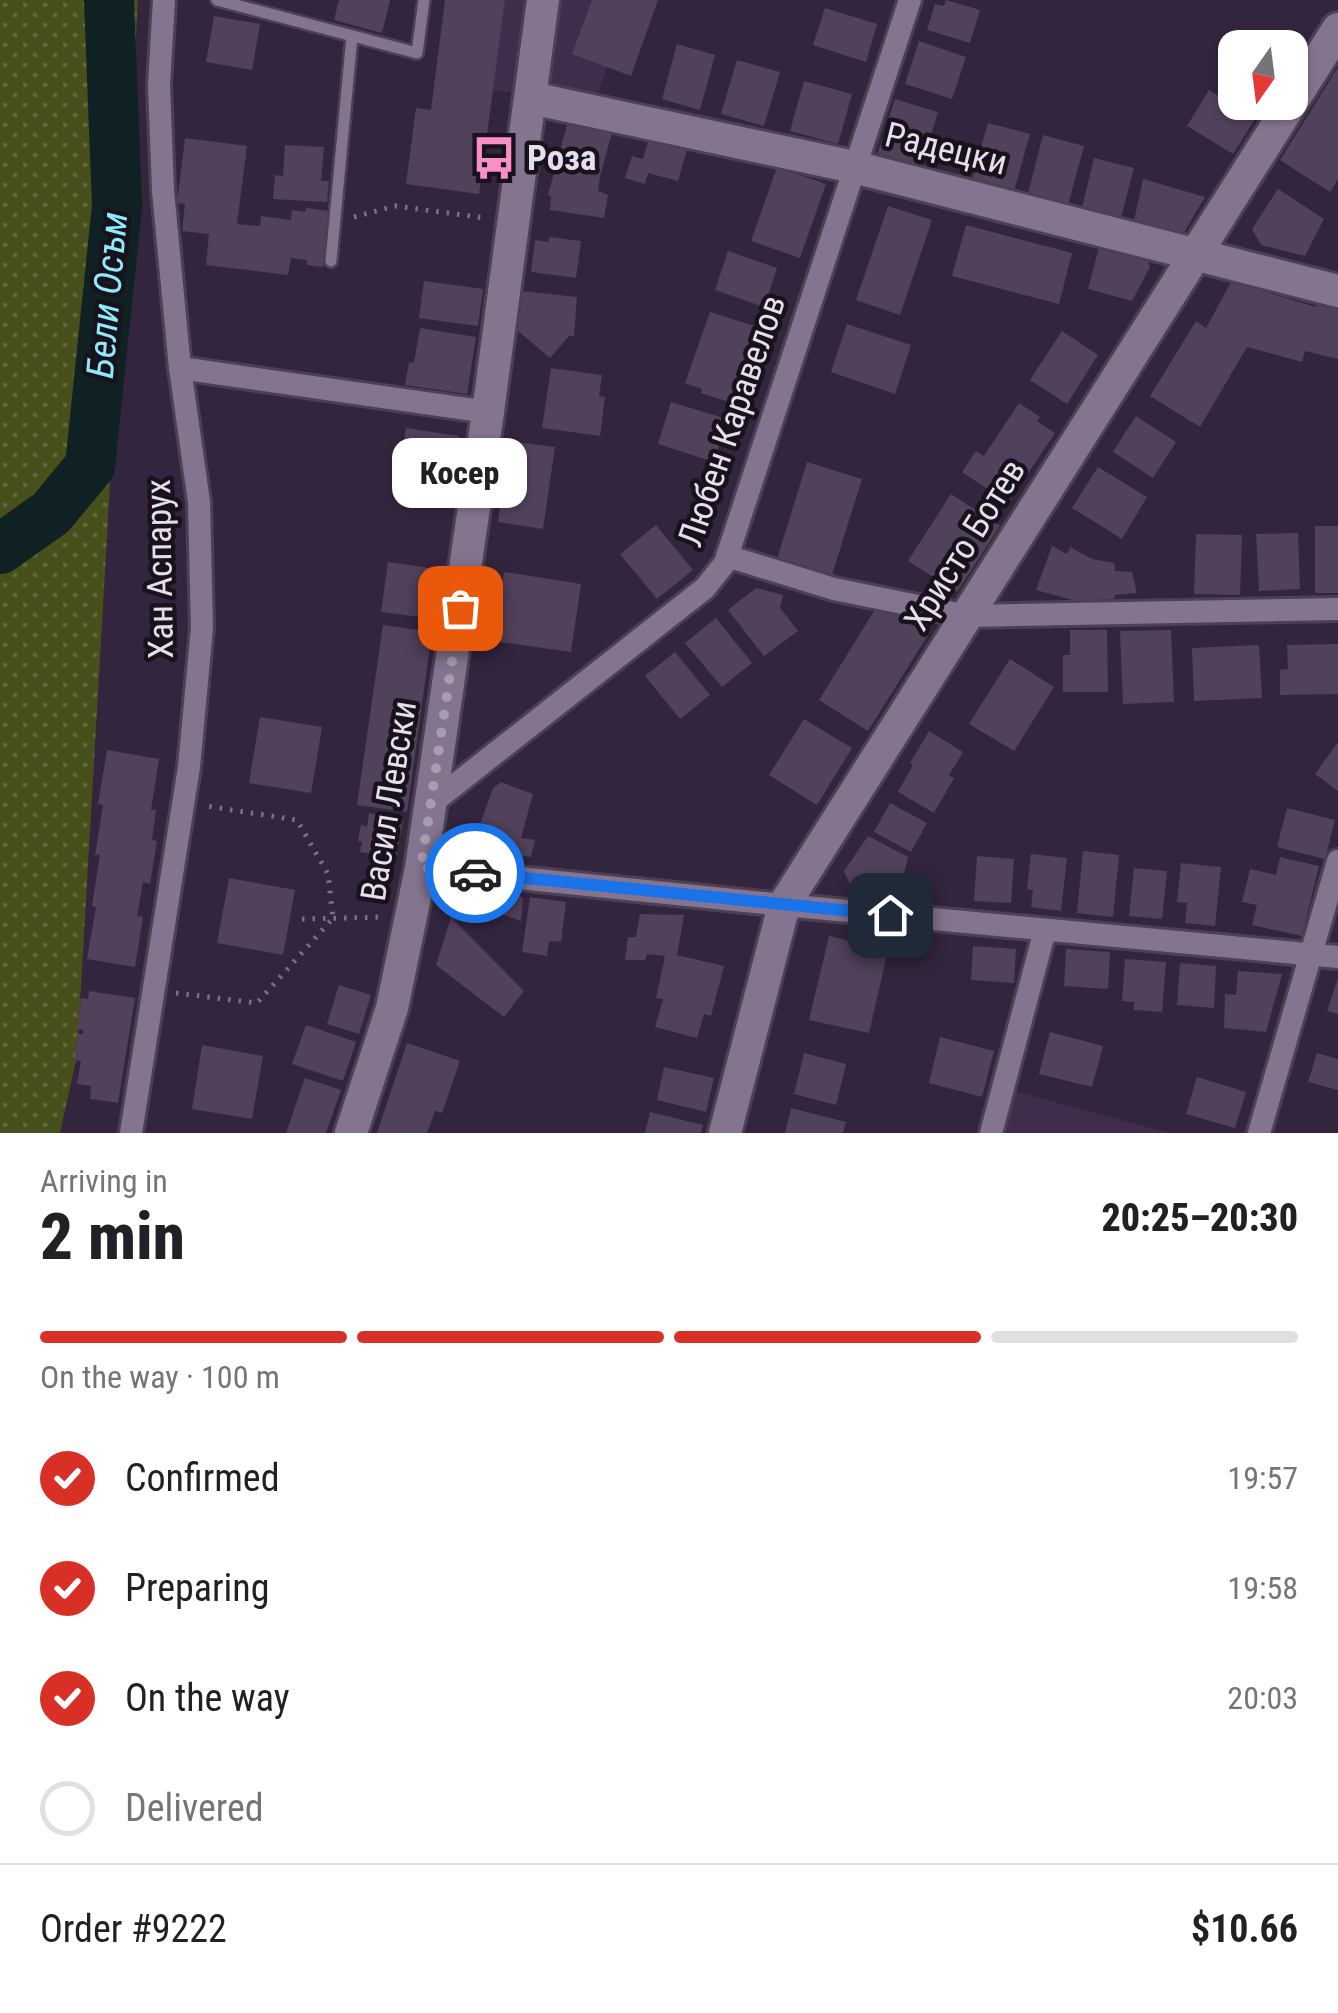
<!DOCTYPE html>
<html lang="en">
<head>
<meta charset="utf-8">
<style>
	body { margin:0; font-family:"Roboto Condensed",sans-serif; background:#f2f2f2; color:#202124; height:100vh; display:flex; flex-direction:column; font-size:38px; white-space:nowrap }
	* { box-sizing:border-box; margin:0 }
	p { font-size:32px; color:#757577 }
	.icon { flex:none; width:55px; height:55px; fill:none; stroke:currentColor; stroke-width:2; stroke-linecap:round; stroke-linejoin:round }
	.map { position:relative; height:1133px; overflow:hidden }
	.side { display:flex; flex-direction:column; background:#fff; flex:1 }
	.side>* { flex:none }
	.needle { width:65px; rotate:194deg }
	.fabs { position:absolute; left:1218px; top:30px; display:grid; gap:20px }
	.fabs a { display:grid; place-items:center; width:90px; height:90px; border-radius:20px; background:#fff; box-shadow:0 2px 8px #0004; font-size:50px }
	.pin { position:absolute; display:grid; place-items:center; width:85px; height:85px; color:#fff; margin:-42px; border-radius:20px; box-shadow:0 5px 15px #0006 }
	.courier { position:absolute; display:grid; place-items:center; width:100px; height:100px; margin:-50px; border:8px solid #1a73e8; border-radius:50%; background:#fff; color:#222; box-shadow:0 2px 12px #0007 }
	.bubble { position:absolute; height:70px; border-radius:20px; background:#fff; box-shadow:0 2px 8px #0004; font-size:32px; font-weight:800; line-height:70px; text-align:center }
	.head em { font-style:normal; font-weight:800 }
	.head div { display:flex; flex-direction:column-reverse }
	.head { display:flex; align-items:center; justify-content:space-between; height:170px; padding:0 40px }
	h1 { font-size:65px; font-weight:800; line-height:75px }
	.bar { display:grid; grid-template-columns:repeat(4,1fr); gap:15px 10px; align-content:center; height:120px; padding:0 40px }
	.bar i { height:12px; border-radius:8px; background:#e0e0e0 }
	.bar .active { background:#d93025 }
	.bar p { grid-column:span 4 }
	.line { display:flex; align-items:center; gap:25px; padding:0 40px; border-top:2px solid #e0e0e0 }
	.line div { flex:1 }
	ol { padding:0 40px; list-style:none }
	li { display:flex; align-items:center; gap:30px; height:110px }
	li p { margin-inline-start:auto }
	li .icon { padding:10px; border-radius:50%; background:#d93025; color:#fff; stroke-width:4 }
	li:last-child { color:#757577 }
	li i { width:55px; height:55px; border:5px solid #e0e0e0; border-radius:50% }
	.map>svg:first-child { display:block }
	.built { fill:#3f2d4b }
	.grass { fill:url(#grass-dots) }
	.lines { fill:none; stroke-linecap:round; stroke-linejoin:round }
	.river { stroke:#0f2123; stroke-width:50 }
	.building { fill:#51415b }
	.lane-casing { stroke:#4c4054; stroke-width:16 }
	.street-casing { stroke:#4c4054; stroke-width:28 }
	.secondary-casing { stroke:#4c4054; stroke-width:38 }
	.path { stroke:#7d7085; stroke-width:5; stroke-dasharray:2.5 8; stroke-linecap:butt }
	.lane { stroke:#857490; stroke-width:11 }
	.street { stroke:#857490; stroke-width:22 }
	.secondary { stroke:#857490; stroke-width:32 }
	.done { stroke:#a89db0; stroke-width:10; stroke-dasharray:0 18 }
	.route { stroke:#1a73e8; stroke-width:12 }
	.labels { text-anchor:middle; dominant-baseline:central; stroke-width:9; stroke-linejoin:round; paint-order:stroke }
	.street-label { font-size:35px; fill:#e6dded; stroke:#18121d }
	.poi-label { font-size:35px; font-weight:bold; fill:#e6dded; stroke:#18121d; text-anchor:start }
	.water-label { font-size:38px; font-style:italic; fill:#8eebfb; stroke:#18121d }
</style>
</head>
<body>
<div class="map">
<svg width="1338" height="1133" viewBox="0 0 1338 1133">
	<defs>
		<pattern id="grass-dots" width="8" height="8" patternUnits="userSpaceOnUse" patternTransform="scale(2.5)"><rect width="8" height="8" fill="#474f1a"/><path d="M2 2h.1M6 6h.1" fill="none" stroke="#62683c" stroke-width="1.8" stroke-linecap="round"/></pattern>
	</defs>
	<rect width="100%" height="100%" fill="#34253e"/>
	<g class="built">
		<path d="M 474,0 L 630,0 L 594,105 L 466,86 Z"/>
		<path d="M 1014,1091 L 1169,1133 L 1002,1133 Z"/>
	</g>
	<path class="grass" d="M 0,0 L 138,0 L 77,1056 L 60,1133 L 0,1133 Z"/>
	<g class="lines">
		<path class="river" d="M 0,549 L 51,513 L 90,466 L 117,206 L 109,0"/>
	</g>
	<g class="building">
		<path d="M 339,0 L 390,0 L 382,33 L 334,20 Z"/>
		<path d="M 445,0 L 505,0 L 479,194 L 406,184 L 416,108 L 431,110 Z"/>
		<path d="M 592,0 L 658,0 L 631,76 L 572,54 Z"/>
		<path d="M 946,0 L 980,10 L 970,43 L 927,30 L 935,4 L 944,6 Z"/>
		<path d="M 825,8 L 877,24 L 866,62 L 813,45 Z"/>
		<path d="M 214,16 L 260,24 L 252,70 L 206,62 Z"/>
		<path d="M 919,41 L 966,57 L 952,99 L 905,84 Z"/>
		<path d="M 677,44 L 715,55 L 700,110 L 662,99 Z"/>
		<path d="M 737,60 L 780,72 L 764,126 L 721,114 Z"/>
		<path d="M 1338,67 L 1338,179 L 1330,192 L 1280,160 Z"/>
		<path d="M 804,81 L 852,94 L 838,144 L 790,131 Z"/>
		<path d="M 1209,90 L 1255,119 L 1233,154 L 1187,126 Z"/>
		<path d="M 895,99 L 938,112 L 921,167 L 878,153 Z"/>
		<path d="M 568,121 L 612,133 L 600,176 L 598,191 L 608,195 L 604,218 L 550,210 L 551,196 L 548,195 Z"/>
		<path d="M 988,123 L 1030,134 L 1014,191 L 972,179 Z"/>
		<path d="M 650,135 L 688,146 L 678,181 L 648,173 L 645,184 L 625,178 L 632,156 L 643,159 Z"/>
		<path d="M 1043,135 L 1084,146 L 1068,205 L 1028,194 Z"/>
		<path d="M 185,138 L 247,146 L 237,224 L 260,226 L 261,216 L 291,220 L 292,210 L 305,212 L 306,208 L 330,211 L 323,267 L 307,265 L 307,260 L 291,258 L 288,275 L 206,265 L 209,234 L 182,231 L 185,204 L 177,203 Z"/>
		<path d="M 285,145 L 324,147 L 321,181 L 329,181 L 327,202 L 273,199 L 275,175 L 283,176 Z"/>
		<path d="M 1094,158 L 1134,168 L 1121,218 L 1082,208 Z"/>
		<path d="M 777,167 L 826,184 L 800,258 L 751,241 Z"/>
		<path d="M 1143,179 L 1205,197 L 1183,234 L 1134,221 Z"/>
		<path d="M 1278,189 L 1324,219 L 1305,256 L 1261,245 L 1252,229 Z"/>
		<path d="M 888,206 L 932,220 L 900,315 L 856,300 Z"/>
		<path d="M 966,225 L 1072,253 L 1059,304 L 952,276 Z"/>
		<path d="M 549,237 L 581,241 L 576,278 L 531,272 L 535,240 L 549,242 Z"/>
		<path d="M 1100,244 L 1145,255 L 1150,267 L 1132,301 L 1088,289 Z"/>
		<path d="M 728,251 L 777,268 L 764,307 L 715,290 Z"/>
		<path d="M 424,281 L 483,289 L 478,326 L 419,318 Z"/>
		<path d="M 1231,282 L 1316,307 L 1319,299 L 1338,303 L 1338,359 L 1305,351 L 1302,362 L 1247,347 L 1200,427 L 1150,396 L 1196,321 L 1206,328 Z"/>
		<path d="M 521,291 L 577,297 L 574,336 L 569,336 L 550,358 L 517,330 Z"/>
		<path d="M 710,312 L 761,328 L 752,357 L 747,355 L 732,403 L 701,393 L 702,389 L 685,383 Z"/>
		<path d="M 847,324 L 911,345 L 895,394 L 831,372 Z"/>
		<path d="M 420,328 L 476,337 L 467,394 L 405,385 L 409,362 L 414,363 Z"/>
		<path d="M 1062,331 L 1098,355 L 1067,404 L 1030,380 Z"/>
		<path d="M 551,368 L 602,375 L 599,396 L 605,397 L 600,436 L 542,428 Z"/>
		<path d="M 671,402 L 727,419 L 714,462 L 658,444 Z"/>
		<path d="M 1019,403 L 1040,417 L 1037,421 L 1055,433 L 1008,503 L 962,472 L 976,451 L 984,456 Z"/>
		<path d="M 1136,416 L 1176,442 L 1153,478 L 1113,452 Z"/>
		<path d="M 406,428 L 459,436 L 450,491 L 397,482 Z"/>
		<path d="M 509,441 L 555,447 L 543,529 L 498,522 Z"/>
		<path d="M 807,462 L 862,479 L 832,575 L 777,559 Z"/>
		<path d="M 1098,467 L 1147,497 L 1122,539 L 1072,508 Z"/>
		<path d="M 951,494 L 1000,526 L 957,592 L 908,561 Z"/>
		<path d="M 656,525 L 693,570 L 657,599 L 620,554 Z"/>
		<rect x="1315" y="526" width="23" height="67"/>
		<path d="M 1298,533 L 1300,589 L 1259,591 L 1256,534 Z"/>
		<path d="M 1196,534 L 1242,535 L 1240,595 L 1194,594 Z"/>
		<path d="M 1052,546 L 1067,554 L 1070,547 L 1092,559 L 1114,563 L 1115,571 L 1132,572 L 1137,593 L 1115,595 L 1114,599 L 1076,601 L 1036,590 Z"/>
		<path d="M 388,562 L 443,570 L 436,619 L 381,612 Z"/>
		<path d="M 504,572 L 581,584 L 571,652 L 493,641 Z"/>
		<path d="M 756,588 L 783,595 L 780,608 L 798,631 L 764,656 L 728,610 Z"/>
		<path d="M 879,603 L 928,635 L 868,731 L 819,700 Z"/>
		<path d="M 716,618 L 752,663 L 722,687 L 685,643 Z"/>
		<path d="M 383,625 L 432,632 L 407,812 L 357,805 Z"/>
		<path d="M 1070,630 L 1107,630 L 1108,692 L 1063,692 L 1063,655 L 1070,655 Z"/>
		<path d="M 1171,630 L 1174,702 L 1123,704 L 1120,631 Z"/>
		<path d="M 1338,644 L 1338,694 L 1280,695 L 1280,670 L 1288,669 L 1287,645 Z"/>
		<path d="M 1259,645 L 1262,698 L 1194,701 L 1192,648 Z"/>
		<path d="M 675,652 L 710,695 L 680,719 L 645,676 Z"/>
		<path d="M 1010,659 L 1054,687 L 1014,751 L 969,724 Z"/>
		<path d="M 260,717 L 322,727 L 311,793 L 249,783 Z"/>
		<path d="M 804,719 L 852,748 L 817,805 L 769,775 Z"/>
		<path d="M 929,731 L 963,752 L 949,775 L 954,778 L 934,813 L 898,792 L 913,765 L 910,763 Z"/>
		<path d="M 1338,742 L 1338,791 L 1315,774 Z"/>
		<path d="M 107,750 L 159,759 L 151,810 L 156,810 L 152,840 L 157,841 L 150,884 L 143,882 L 137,916 L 143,917 L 135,967 L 87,959 L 96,907 L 92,906 L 100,854 L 95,856 L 103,805 L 98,804 Z"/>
		<path d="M 501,782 L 533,794 L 521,838 L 535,840 L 531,857 L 478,852 L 473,844 L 493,788 Z"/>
		<path d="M 890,803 L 927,823 L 911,852 L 874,832 Z"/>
		<path d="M 1287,808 L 1335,820 L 1325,859 L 1277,847 Z"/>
		<path d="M 369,813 L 403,820 L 396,858 L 360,852 L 362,842 L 358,841 L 361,824 L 367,827 Z"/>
		<path d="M 868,836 L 908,857 L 899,895 L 852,889 L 844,871 Z"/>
		<path d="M 1083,851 L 1119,855 L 1113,917 L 1077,913 Z"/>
		<path d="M 1031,854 L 1067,858 L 1061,911 L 1031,907 L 1033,890 L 1027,889 Z"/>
		<path d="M 977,856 L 1014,859 L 1011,903 L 974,901 Z"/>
		<path d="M 1280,857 L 1319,866 L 1302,936 L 1252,925 L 1257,905 L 1242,902 L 1250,869 L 1276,875 Z"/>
		<path d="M 1181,863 L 1221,867 L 1215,926 L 1185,923 L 1187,903 L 1177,902 Z"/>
		<path d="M 1134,868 L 1167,871 L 1162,919 L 1129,916 Z"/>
		<path d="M 229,878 L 295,890 L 283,955 L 217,943 Z"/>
		<path d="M 458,890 L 523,897 L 521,921 L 454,897 Z"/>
		<path d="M 530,897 L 566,902 L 561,942 L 549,941 L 547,956 L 522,952 Z"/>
		<path d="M 640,914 L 684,915 L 677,955 L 724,966 L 711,1016 L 704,1014 L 697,1038 L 655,1027 L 663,999 L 656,998 L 665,956 L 647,954 L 645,960 L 625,960 L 628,937 L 636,937 Z"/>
		<path d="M 451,917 L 524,991 L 504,1017 L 436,965 Z"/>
		<path d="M 829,936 L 888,950 L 869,1033 L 809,1020 Z"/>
		<path d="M 973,946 L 1016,949 L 1014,983 L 971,980 Z"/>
		<path d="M 1066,949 L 1110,952 L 1108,989 L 1064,986 Z"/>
		<path d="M 1125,959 L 1166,962 L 1162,1012 L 1134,1010 L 1134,1002 L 1122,1001 Z"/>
		<path d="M 1180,963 L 1216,966 L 1214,1008 L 1177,1005 Z"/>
		<path d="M 1238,971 L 1282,974 L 1266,1032 L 1224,1028 L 1225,994 L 1236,995 Z"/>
		<path d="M 1338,978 L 1338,1014 L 1327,1011 Z"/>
		<path d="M 339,985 L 371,995 L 359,1034 L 327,1024 Z"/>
		<path d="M 89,991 L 135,998 L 118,1103 L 90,1099 L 91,1086 L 77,1084 L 81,1061 L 74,1060 L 78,1034 L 83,1034 L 83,1030 L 77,1029 L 81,998 L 88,999 Z"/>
		<path d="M 306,1025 L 356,1042 L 343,1081 L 292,1064 Z"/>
		<path d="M 1050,1032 L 1103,1046 L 1092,1087 L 1039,1074 Z"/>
		<path d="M 940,1037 L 994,1051 L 982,1097 L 929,1083 Z"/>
		<path d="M 407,1043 L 460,1061 L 442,1113 L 435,1111 L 427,1133 L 377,1133 Z"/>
		<path d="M 202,1045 L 263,1056 L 252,1119 L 192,1109 Z"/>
		<path d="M 804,1053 L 846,1064 L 836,1105 L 794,1094 Z"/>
		<path d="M 1317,1053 L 1338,1059 L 1338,1090 L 1308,1082 Z"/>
		<path d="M 664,1067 L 714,1078 L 706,1112 L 657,1100 Z"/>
		<path d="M 1197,1077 L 1246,1092 L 1235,1128 L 1186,1114 Z"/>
		<path d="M 305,1078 L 341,1090 L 326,1133 L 286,1133 Z"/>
		<path d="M 791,1108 L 846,1122 L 843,1133 L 785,1133 Z"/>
		<path d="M 650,1112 L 703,1125 L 701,1133 L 645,1133 Z"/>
	</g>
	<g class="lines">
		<g class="lane-casing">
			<g id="lane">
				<path d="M 217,0 L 417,53 L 424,0"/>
				<path d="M 331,261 L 352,36"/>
			</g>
		</g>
		<g class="street-casing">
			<g id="street">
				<path d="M 180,368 L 488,412"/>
				<path d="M 727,556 L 834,589 L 967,616 L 1338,609"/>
				<path d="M 432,803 L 705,588 L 725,563 L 910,0"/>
				<path d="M 421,868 L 784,905 L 1338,957"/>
				<path d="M 131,1133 L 189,767 L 202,628 L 199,502 L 180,368 L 163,191 L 159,85 L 164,0"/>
				<path d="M 991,1133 L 1045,930"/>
				<path d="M 1259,1133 L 1338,861"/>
			</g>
		</g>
		<g class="secondary-casing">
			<g id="secondary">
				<path d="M 531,98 L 854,167 L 1338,291"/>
				<path d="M 351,1133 L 392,1008 L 421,868 L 488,412 L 543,0"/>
				<path d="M 725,1133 L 784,905 L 1338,29"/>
			</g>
		</g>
		<g class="path">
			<path d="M 354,217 L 395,206 L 486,218"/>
			<path d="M 302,919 L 383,917"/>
			<path d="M 176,993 L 257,1003 L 333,918 L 328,874 L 297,820 L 206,806"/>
		</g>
		<use href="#lane" class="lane"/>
		<use href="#street" class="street"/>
		<use href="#secondary" class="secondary"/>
	</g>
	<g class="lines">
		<path class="done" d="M 460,608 L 421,868 L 475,873"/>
		<path class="route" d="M 475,873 L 890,915"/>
	</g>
	<defs>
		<g id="bus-bare" transform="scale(3.45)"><path d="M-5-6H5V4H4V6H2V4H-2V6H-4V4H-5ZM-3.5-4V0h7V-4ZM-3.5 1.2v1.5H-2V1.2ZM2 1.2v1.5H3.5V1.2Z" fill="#fa8fc8" stroke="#18121d" stroke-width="2.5" paint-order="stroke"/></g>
	</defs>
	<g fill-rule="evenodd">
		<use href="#bus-bare" x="494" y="158"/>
	</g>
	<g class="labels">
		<g class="street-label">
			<text transform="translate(946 149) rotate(14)">Радецки</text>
			<text transform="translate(732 421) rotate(-71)">Любен Каравелов</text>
			<text transform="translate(965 545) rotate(-58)">Христо Ботев</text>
			<text transform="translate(160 569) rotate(-91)">Хан Аспарух</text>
			<text transform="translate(389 801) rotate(-81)">Васил Левски</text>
		</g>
		<g class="poi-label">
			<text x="527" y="158">Роза</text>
		</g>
		<g class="water-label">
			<text transform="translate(107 295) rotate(-85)">Бели Осъм</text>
		</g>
	</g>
</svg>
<div class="fabs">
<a><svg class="needle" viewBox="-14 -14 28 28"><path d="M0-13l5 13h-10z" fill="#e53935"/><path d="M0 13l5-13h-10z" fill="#757577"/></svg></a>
</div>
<div class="pin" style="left:460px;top:608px;background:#ea580c"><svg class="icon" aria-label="bag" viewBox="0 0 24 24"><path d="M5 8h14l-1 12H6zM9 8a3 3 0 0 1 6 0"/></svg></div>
<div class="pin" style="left:890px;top:915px;background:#1f2937"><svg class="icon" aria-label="home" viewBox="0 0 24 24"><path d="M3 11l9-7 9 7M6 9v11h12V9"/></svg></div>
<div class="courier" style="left:475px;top:873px"><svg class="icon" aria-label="car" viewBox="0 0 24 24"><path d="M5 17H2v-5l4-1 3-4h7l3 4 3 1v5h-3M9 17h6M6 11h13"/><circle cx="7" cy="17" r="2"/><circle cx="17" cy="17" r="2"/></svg></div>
<div class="bubble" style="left:392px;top:438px;width:135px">Косер</div>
</div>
<section class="side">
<div class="head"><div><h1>2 min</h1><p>Arriving in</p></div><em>20:25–20:30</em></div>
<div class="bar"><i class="active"></i><i class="active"></i><i class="active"></i><i></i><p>On the way · 100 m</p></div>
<ol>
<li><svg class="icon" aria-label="check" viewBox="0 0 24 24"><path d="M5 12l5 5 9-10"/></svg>Confirmed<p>19:57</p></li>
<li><svg class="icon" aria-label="check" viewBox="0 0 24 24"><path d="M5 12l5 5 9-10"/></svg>Preparing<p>19:58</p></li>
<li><svg class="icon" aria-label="check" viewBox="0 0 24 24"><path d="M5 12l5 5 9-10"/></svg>On the way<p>20:03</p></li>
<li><i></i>Delivered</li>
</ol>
<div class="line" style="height:130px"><div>Order #9222</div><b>$10.66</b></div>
</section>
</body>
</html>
